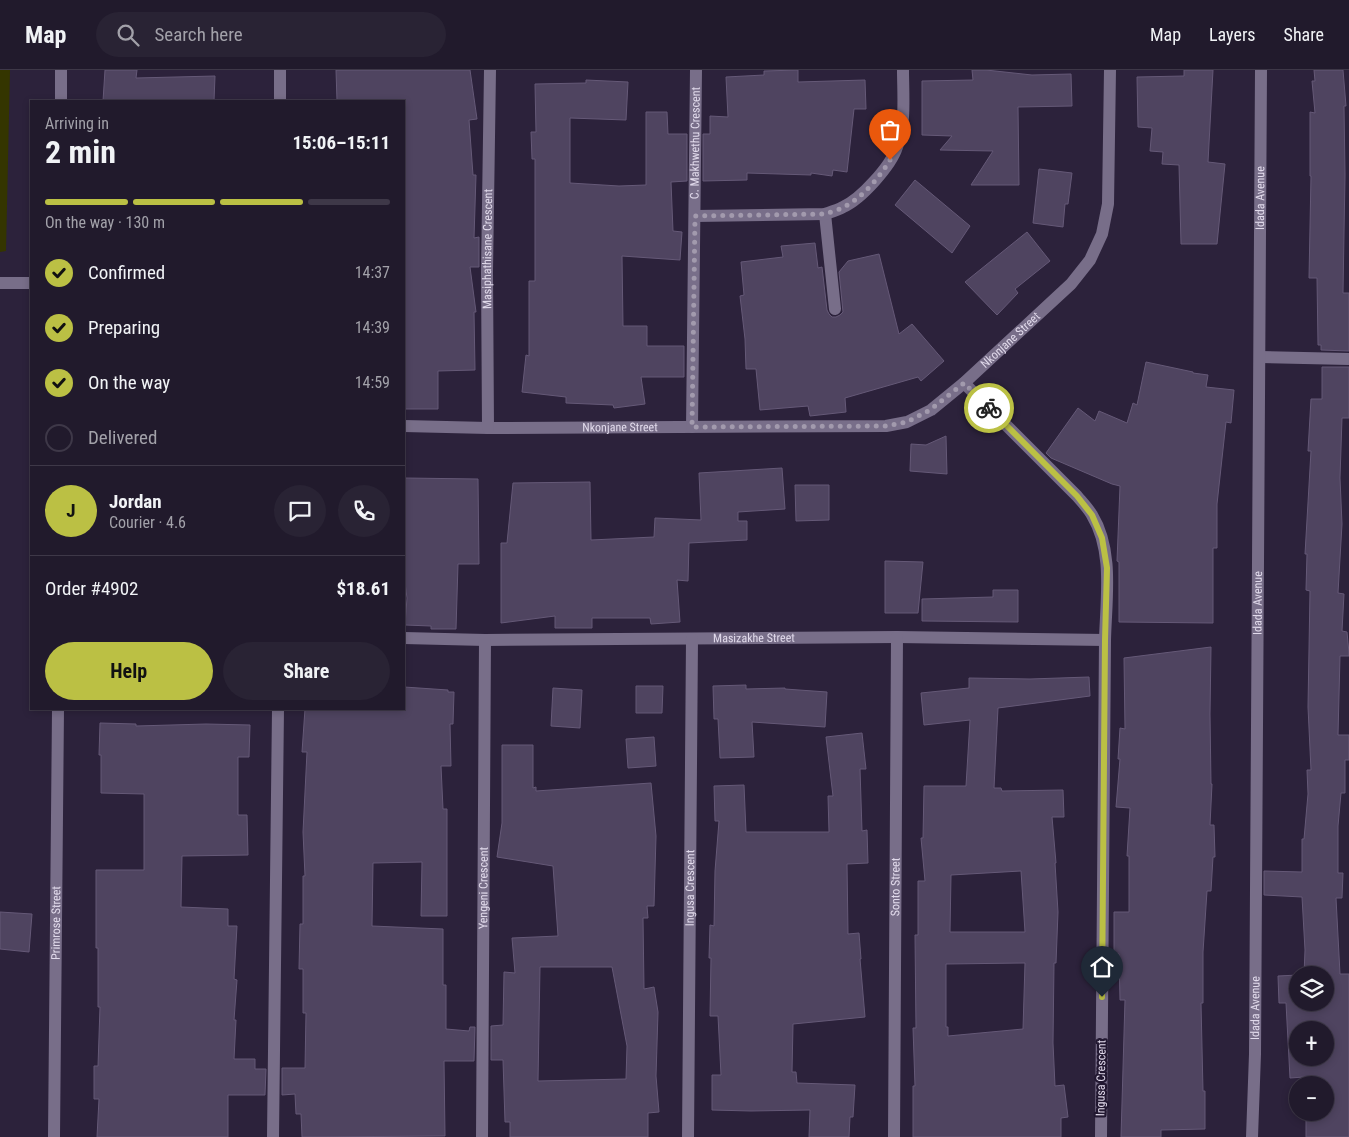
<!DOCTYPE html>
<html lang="en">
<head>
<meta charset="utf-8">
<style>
	body { margin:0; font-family:"Roboto Condensed",sans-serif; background:#292334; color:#f1f3f6; height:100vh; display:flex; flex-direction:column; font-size:19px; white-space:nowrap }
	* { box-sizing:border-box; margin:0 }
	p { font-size:16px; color:#a2a1a9 }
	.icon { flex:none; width:28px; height:28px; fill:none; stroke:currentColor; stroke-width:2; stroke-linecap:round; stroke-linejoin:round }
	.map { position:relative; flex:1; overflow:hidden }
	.panel { position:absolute; left:30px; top:30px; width:375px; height:610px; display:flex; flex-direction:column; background:#211a2c; border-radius:0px; box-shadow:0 2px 8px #0003,0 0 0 1px #3e3848 }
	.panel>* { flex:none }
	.buttons { position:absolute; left:1289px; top:896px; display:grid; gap:10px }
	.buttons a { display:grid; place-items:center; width:45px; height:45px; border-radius:50%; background:#211a2c; box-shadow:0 2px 8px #0003,0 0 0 1px #3e3848; font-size:25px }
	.pin { position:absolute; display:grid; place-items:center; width:42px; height:42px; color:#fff; margin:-51px -21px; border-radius:50% 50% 50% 0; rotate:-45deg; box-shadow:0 0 5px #0007 }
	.pin .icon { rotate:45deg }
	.courier { position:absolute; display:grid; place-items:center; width:50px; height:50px; margin:-25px; border:4px solid #bbc044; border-radius:50%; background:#fff; color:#222; box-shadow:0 1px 6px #0007 }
	.summary em { font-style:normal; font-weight:700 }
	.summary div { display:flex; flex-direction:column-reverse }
	.summary { display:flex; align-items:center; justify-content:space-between; height:85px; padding:0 15px }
	h1 { font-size:32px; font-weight:700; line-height:38px }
	.bar { display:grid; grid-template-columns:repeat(4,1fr); gap:8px 5px; align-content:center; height:60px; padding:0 15px }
	.bar i { height:6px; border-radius:4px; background:#3e3848 }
	.bar .active { background:#bbc044 }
	.bar p { grid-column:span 4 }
	.line { display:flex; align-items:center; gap:12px; padding:0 15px; border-top:1px solid #3e3848 }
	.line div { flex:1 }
	.round { display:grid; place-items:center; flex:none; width:52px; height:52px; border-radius:26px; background:#292334 }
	ol { padding:0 15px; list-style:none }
	li { display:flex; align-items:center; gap:15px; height:55px }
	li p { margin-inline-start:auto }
	li .icon { padding:5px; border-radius:50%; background:#bbc044; color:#111; stroke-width:4 }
	li:last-child { color:#a2a1a9 }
	li i { width:28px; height:28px; border:2px solid #3e3848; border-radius:50% }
	.action { display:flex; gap:10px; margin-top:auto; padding:10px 15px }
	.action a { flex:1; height:58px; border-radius:30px; background:#bbc044; color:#111; font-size:20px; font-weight:700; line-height:58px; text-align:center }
	.action a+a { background:#292334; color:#f1f3f6 }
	header { display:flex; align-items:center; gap:30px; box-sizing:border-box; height:70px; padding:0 25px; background:#211a2c; border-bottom:1px solid #3e3848 }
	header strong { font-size:24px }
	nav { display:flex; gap:28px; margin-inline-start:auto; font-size:18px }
	.search { width:350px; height:45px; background:#292334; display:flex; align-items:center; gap:12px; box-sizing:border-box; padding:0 18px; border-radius:28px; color:#a2a1a9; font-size:19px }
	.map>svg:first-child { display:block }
	.green { fill:#343500 }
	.building { fill:#4f4460; stroke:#655977; fill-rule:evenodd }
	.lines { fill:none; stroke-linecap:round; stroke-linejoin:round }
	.minor { stroke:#786e89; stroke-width:12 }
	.done { stroke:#a29aad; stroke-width:5; stroke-dasharray:0 9 }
	.route { stroke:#bbc044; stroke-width:6 }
	.labels { text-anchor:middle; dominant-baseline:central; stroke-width:4.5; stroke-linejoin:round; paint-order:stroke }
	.street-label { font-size:12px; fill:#e1daeb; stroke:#221831 }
</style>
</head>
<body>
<header>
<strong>Map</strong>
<div class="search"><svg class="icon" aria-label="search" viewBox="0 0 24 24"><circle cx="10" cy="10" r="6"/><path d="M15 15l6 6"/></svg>Search here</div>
<nav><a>Map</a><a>Layers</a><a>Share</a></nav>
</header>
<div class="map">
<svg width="1349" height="1067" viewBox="0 0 1349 1067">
	<rect width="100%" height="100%" fill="#2c223b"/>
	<path class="green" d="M 0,0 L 10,0 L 6,181 L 0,182 Z"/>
	<g class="building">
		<path d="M 105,0 L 137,0 L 136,8 L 215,6 L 214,31 L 103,31 Z"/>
		<path d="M 336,0 L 470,0 L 477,49 L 469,50 L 473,105 L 476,105 L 474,168 L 479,167 L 479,197 L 470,197 L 476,242 L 474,242 L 475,300 L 438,301 L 438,339 L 404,339 L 404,31 L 337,31 Z"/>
		<path d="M 798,0 L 798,12 L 865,10 L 866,39 L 854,39 L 847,102 L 833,100 L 832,106 L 811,103 L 811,105 L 747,103 L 747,110 L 703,111 L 703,64 L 710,64 L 710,46 L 728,47 L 726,7 L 764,5 L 764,1 Z"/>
		<path d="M 972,0 L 986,0 L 1032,5 L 1071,4 L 1072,36 L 1018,37 L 1019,115 L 971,115 L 993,81 L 940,80 L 952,66 L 922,65 L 922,11 L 973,10 Z"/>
		<path d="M 1184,0 L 1213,0 L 1208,92 L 1225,94 L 1217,174 L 1181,174 L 1179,95 L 1162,94 L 1163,82 L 1150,81 L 1152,58 L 1138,57 L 1137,7 L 1184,6 Z"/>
		<path d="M 1314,0 L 1343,0 L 1346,36 L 1344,36 L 1345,105 L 1343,223 L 1349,223 L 1349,281 L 1321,280 L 1321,275 L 1318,275 L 1317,208 L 1309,208 L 1311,106 L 1310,106 L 1310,42 L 1315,43 L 1312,11 L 1315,11 Z"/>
		<path d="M 586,10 L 628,12 L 626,50 L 570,48 L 570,113 L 619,116 L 646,115 L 646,42 L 667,42 L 668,64 L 687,64 L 687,111 L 671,112 L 673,161 L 682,162 L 680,190 L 622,186 L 623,256 L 647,256 L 647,276 L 684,276 L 684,307 L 641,307 L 645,334 L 614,338 L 613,335 L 566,333 L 566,327 L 522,322 L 526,285 L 529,286 L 529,211 L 535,211 L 535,89 L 532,89 L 531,62 L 536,62 L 535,14 L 586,13 Z"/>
		<path d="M 1039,99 L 1072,103 L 1068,134 L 1065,134 L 1063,157 L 1033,153 Z"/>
		<path d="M 915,110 L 970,156 L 952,183 L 895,135 Z"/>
		<path d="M 1027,162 L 1050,191 L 1015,219 L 1018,223 L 997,245 L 965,212 Z"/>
		<path d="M 815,173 L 818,198 L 822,197 L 827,240 L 829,244 L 832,247 L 836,247 L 840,245 L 843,242 L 839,202 L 848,191 L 879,184 L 899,264 L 912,254 L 944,291 L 921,311 L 918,307 L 845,328 L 846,342 L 810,346 L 808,336 L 760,340 L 756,299 L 746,299 L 745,269 L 740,226 L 744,225 L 741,192 L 783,187 L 781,176 Z"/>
		<path d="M 1146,292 L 1193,302 L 1193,303 L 1208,305 L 1206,317 L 1234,320 L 1231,353 L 1226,352 L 1217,434 L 1217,478 L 1213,478 L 1213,553 L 1119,552 L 1119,492 L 1117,491 L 1120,416 L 1112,414 L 1051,388 L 1046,383 L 1078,338 L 1095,351 L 1099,341 L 1127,353 L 1133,333 L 1137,335 Z"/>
		<path d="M 1322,297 L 1349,297 L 1349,348 L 1342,348 L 1340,408 L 1342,454 L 1338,523 L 1344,524 L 1342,561 L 1347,562 L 1349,583 L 1349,586 L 1340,586 L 1338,665 L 1349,665 L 1349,690 L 1345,690 L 1345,723 L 1341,723 L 1338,756 L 1338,803 L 1343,803 L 1342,828 L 1336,828 L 1340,904 L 1349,904 L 1349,1067 L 1306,1067 L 1306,1042 L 1325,1042 L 1325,1015 L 1304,1015 L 1304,1007 L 1290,1008 L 1286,933 L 1279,933 L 1278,906 L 1298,905 L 1298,932 L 1325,932 L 1325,905 L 1304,905 L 1305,880 L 1302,827 L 1264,825 L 1264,801 L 1302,802 L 1302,769 L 1304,769 L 1308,724 L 1307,700 L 1311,700 L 1308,637 L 1310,521 L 1306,520 L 1307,484 L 1305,484 L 1311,381 L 1308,381 L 1311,329 L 1322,329 ZM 1298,960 L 1325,960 L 1325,988 L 1298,988 Z"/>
		<path d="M 946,366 L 947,404 L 910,401 L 911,374 L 926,375 Z"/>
		<path d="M 782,398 L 785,439 L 738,442 L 738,451 L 747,451 L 747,470 L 689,473 L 688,511 L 677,510 L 680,552 L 651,554 L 650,548 L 592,548 L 592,558 L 555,558 L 555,546 L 501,553 L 501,473 L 507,473 L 513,413 L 590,412 L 591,470 L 654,467 L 655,448 L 701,450 L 699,403 Z"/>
		<path d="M 405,408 L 478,409 L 479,494 L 458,494 L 456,559 L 431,559 L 431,556 L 405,555 L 407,528 L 404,505 L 404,472 Z"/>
		<path d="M 795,415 L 829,415 L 829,450 L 796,451 Z"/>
		<path d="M 885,491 L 923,492 L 918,543 L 885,543 Z"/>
		<path d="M 993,520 L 1018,520 L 1018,552 L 922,551 L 922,529 L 993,527 Z"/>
		<path d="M 1211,577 L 1210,644 L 1211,714 L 1212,714 L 1210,755 L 1214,755 L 1215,787 L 1213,787 L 1211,821 L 1207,821 L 1203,882 L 1203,933 L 1201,933 L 1203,1021 L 1205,1021 L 1205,1059 L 1161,1060 L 1161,1067 L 1121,1067 L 1125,930 L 1120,930 L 1119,884 L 1114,884 L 1114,842 L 1129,842 L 1129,786 L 1127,786 L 1130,738 L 1116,737 L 1120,689 L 1118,689 L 1120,658 L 1125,659 L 1124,588 Z"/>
		<path d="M 1089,607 L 1090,626 L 998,638 L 994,718 L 1001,718 L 1002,721 L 1063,720 L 1064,747 L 1052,747 L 1056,793 L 1055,793 L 1058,842 L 1056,893 L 1054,893 L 1053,973 L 1055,1016 L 1064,1015 L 1068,1047 L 1061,1048 L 1061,1067 L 913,1067 L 913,1016 L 915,1016 L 913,958 L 916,958 L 915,865 L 918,865 L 918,811 L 925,811 L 921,768 L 923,768 L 924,716 L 966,716 L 970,650 L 924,655 L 921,623 L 969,618 L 969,608 L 1030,609 ZM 1021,801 L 1025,862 L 950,862 L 951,805 ZM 1025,893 L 1023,959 L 948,966 L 948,957 L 946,957 L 946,894 Z"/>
		<path d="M 746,615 L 746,619 L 785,618 L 785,619 L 827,622 L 825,657 L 752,652 L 754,687 L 720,688 L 718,649 L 714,649 L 713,616 Z"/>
		<path d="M 636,616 L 663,616 L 662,643 L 636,643 Z"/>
		<path d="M 404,617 L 448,620 L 448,622 L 454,622 L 453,654 L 450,654 L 451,696 L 441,696 L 443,739 L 447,739 L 447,846 L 421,846 L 422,792 L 373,793 L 372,856 L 443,859 L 443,915 L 446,915 L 446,959 L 469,961 L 470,957 L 475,957 L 474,991 L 444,991 L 445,1066 L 302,1067 L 301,1044 L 296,1044 L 295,1024 L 282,1025 L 282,998 L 305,998 L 306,943 L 303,943 L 303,899 L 299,899 L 300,854 L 303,854 L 303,806 L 305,806 L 303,762 L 307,682 L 302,682 L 305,639 L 404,639 Z"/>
		<path d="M 553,618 L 582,620 L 580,658 L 551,656 Z"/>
		<path d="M 100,653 L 136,654 L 136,656 L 206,654 L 250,655 L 249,687 L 238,687 L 238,745 L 247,745 L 248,785 L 182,786 L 181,837 L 228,839 L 228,856 L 237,856 L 234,909 L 237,910 L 234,950 L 236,950 L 234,989 L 255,989 L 255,999 L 266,999 L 265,1025 L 228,1025 L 228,1067 L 97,1067 L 99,1029 L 94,1029 L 94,996 L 98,996 L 100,937 L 98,937 L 98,878 L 96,878 L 96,800 L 144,800 L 144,724 L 101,723 L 101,685 L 99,685 Z"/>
		<path d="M 862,663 L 866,699 L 860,699 L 862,761 L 867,760 L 868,793 L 847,794 L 848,864 L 859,863 L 861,889 L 860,889 L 865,947 L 793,954 L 792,1002 L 796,1002 L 797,1013 L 855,1015 L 853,1047 L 850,1047 L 849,1067 L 809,1067 L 810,1040 L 751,1041 L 712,1040 L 712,1005 L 721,1005 L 718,946 L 710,946 L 711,888 L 709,888 L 710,855 L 714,856 L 715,801 L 719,751 L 715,751 L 714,716 L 744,715 L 746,762 L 829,762 L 828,726 L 833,726 L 826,667 Z"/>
		<path d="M 654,667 L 656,696 L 628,698 L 626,669 Z"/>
		<path d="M 502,675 L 533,675 L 533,718 L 536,717 L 536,721 L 651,713 L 656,766 L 654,836 L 647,836 L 648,848 L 643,848 L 644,919 L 654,917 L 658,942 L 656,1006 L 659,1042 L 648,1043 L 648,1067 L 510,1067 L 510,1052 L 505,1052 L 503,990 L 491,990 L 491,956 L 503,955 L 504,902 L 515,903 L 512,868 L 558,866 L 553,796 L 497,787 L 502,753 ZM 540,897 L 612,897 L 627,976 L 626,1009 L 538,1011 Z"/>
		<path d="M 0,842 L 32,844 L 29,882 L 0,879 Z"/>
	</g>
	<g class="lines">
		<g class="minor">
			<path d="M 61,31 L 61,0"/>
			<path d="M 280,31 L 280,0"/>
			<path d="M 825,144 L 835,239"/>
			<path d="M 695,146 L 825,144 C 831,142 838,140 843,137 C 861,129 891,96 897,77 C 906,54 903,24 903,0"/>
			<path d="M 0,213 L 31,213"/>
			<path d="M 1260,287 L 1349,289"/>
			<path d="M 964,313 L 1077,426 C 1082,432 1088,438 1092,445 C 1114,481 1106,529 1105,570 L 1101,1067"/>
			<path id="s1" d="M 404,356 L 488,358 L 886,356 L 907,352 L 931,340 L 964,313 L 1071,214 L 1090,190 L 1102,164 L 1108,134 L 1110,0"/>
			<path id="s2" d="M 692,357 L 696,0"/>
			<path id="s3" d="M 488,358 L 487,202 L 490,0"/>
			<path id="s4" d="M 404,568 L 485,570 L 897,567 L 1105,570"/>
			<path id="s5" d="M 54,1067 L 58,639"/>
			<path d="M 273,1067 L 278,639"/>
			<path id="s6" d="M 482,1067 L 485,570"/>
			<path id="s7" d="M 688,1067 L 692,569"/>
			<path id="s8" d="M 894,1067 L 897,567"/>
			<path id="s9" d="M 1252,1067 L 1255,984 L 1261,0"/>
		</g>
	</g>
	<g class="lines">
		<path class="done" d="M 890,90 C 879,108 863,127 844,137 C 838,140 831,142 825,144 L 695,146 L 692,357 L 886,356 L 907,352 L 930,340 L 964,313 L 989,338"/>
		<path class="route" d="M 989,338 L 1077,426 L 1092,445 L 1102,468 L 1107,498 L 1105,570 L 1102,927"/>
	</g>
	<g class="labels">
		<g class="street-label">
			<text stroke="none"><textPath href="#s2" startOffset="284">C. Makhwethu Crescent</textPath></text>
			<text stroke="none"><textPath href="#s9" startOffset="939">Idada Avenue</textPath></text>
			<text stroke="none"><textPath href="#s3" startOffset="179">Masiphathisane Crescent</textPath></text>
			<text stroke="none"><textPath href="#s1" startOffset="636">Nkonjane Street</textPath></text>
			<text stroke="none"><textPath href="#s1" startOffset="216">Nkonjane Street</textPath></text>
			<text stroke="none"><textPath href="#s9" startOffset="534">Idada Avenue</textPath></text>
			<text stroke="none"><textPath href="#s4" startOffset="350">Masizakhe Street</textPath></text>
			<text stroke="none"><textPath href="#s8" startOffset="250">Sonto Street</textPath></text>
			<text stroke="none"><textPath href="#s6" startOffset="249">Yengeni Crescent</textPath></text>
			<text stroke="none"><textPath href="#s7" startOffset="249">Ingusa Crescent</textPath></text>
			<text stroke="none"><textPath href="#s5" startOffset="214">Primrose Street</textPath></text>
			<text stroke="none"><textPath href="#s9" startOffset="129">Idada Avenue</textPath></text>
			<text transform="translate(1101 1008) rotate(-89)">Ingusa Crescent</text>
		</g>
	</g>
</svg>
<div class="buttons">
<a><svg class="icon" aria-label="layers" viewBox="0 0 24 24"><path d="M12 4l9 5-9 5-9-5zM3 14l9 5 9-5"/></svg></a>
<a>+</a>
<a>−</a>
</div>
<div class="pin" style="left:890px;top:90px;background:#ea580c"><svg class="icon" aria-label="bag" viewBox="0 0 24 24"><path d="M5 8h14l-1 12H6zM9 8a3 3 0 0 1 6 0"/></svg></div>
<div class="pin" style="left:1102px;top:927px;background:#1f2937"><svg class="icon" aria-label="home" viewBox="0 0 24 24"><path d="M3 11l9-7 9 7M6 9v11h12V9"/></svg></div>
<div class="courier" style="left:989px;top:338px"><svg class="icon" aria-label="bike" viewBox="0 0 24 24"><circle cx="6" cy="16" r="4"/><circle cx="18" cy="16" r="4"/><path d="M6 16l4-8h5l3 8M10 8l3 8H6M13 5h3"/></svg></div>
<section class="panel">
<div class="summary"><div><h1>2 min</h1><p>Arriving in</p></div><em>15:06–15:11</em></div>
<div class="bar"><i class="active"></i><i class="active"></i><i class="active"></i><i></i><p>On the way · 130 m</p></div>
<ol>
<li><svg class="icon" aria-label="check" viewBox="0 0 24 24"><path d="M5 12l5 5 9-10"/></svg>Confirmed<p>14:37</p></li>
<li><svg class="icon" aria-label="check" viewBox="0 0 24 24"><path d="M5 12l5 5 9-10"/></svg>Preparing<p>14:39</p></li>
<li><svg class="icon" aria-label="check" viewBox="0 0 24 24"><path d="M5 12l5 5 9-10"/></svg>On the way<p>14:59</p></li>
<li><i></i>Delivered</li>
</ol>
<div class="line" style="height:90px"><b class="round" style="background:#bbc044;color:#111">J</b><div><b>Jordan</b><p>Courier · 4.6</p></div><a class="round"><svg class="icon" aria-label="chat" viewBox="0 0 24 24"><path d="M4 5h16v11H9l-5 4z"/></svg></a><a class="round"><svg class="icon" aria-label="phone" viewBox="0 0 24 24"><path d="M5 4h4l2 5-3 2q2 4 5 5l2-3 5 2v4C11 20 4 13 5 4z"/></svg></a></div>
<div class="line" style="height:65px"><div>Order #4902</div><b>$18.61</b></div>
<div class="action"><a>Help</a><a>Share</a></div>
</section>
</div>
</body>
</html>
